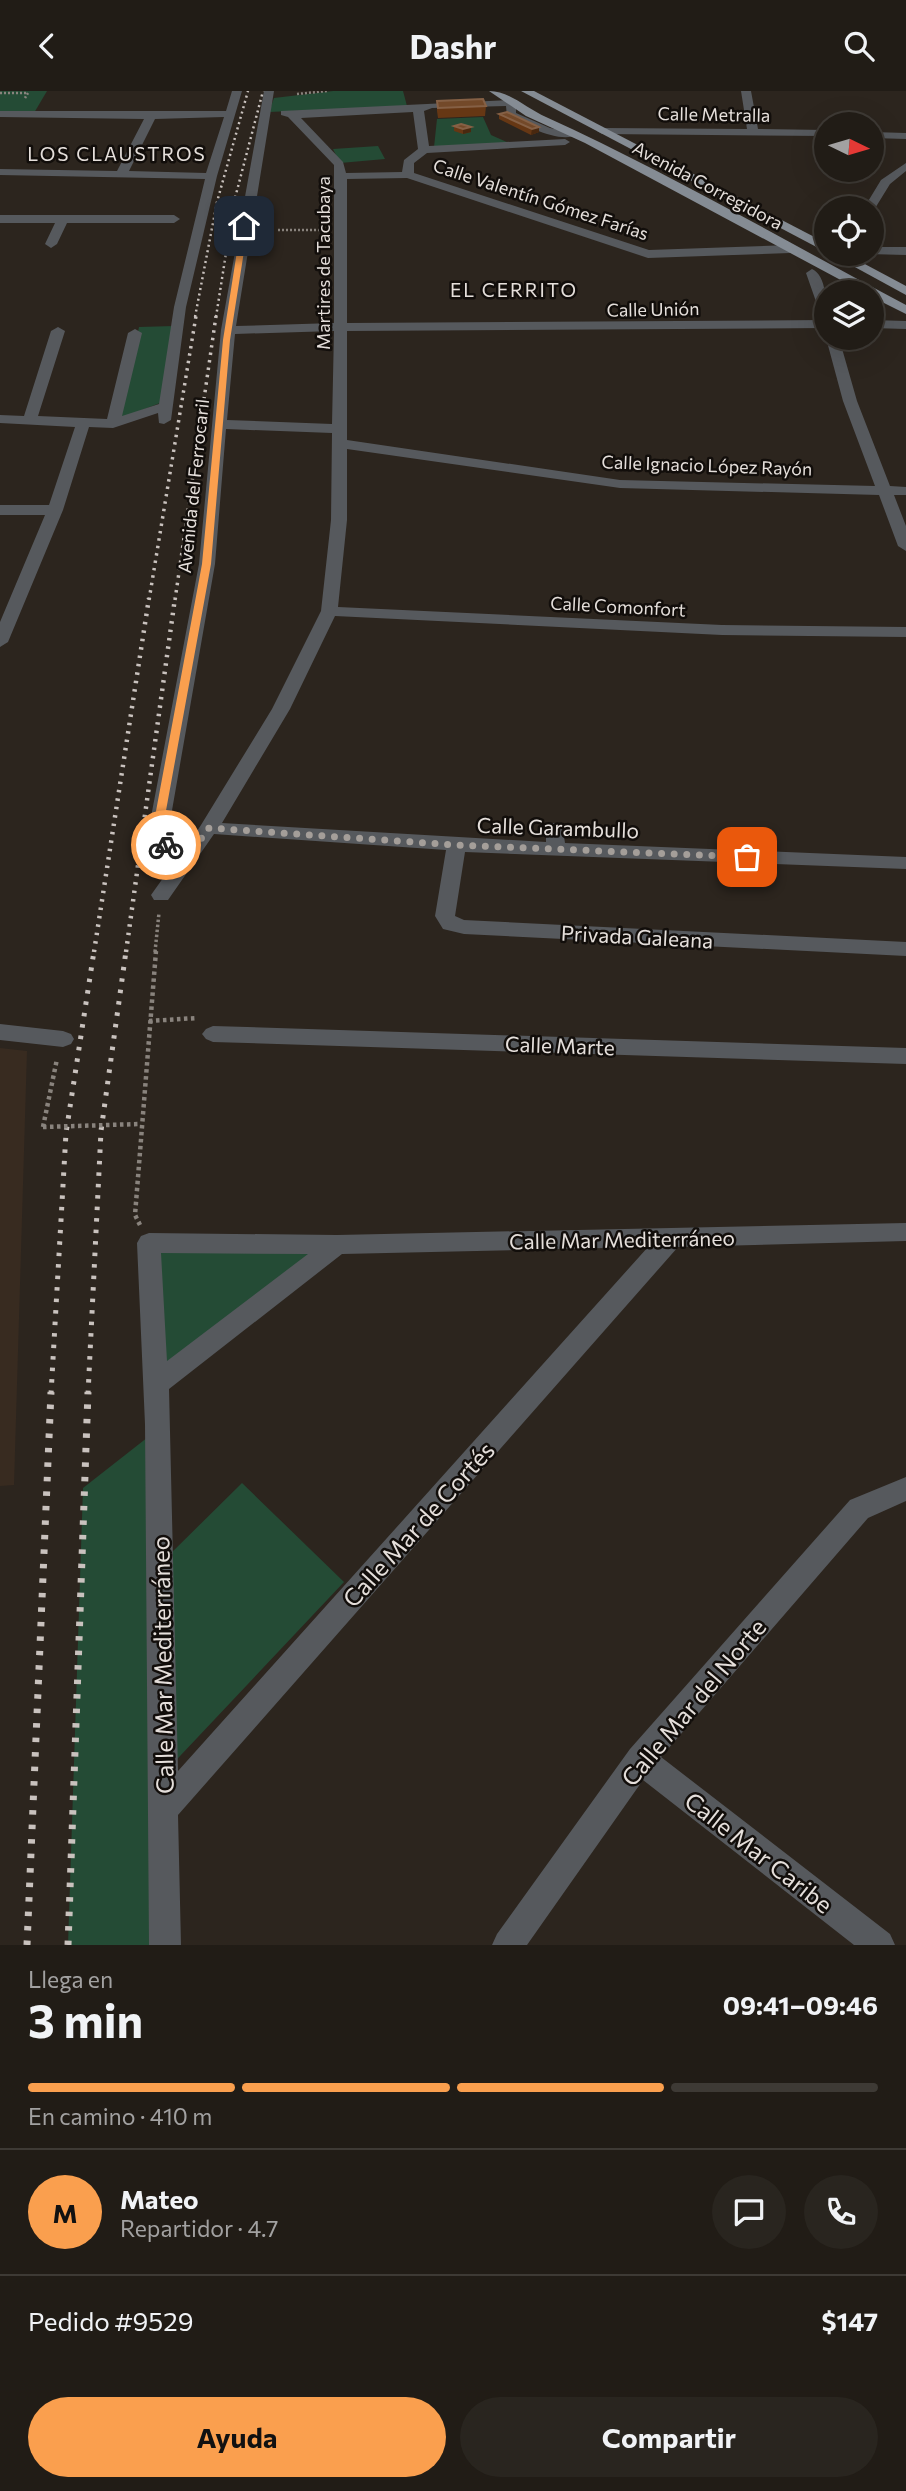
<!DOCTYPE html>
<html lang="es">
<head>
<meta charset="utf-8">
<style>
	body { margin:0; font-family:Commissioner,sans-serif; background:#29251f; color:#f1f3f6; height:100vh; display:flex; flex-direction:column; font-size:26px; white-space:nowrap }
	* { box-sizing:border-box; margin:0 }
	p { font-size:23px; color:#a2a1a1 }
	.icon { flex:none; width:38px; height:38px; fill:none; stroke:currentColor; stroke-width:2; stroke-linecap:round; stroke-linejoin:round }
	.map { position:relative; height:1854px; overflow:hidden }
	.side { display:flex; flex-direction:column; background:#211c16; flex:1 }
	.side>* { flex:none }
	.needle { width:46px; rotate:95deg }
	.controls { position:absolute; left:814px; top:21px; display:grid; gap:14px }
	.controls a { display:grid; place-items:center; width:70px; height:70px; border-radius:50%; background:#211c16; box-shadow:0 7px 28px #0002,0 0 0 2px #3e3a35; font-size:35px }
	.pin { position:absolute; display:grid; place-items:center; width:60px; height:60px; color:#fff; margin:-30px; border-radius:14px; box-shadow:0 4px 10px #0006 }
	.courier { position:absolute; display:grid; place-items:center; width:70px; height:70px; margin:-35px; border:5px solid #fa9f4e; border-radius:50%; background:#fff; color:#222; box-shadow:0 2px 9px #0007 }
	.head em { font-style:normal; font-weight:700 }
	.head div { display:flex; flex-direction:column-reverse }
	.head { display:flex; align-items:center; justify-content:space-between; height:119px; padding:0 28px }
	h1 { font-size:46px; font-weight:700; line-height:52px }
	.bar { display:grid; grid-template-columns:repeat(4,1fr); gap:10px 7px; align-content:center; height:84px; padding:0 28px }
	.bar i { height:9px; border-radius:5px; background:#3e3a35 }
	.bar .current { background:#fa9f4e }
	.bar p { grid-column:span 4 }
	.line { display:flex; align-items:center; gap:18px; padding:0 28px; border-top:2px solid #3e3a35 }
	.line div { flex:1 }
	.round { display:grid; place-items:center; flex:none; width:74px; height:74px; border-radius:37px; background:#29251f }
	.action { display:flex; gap:14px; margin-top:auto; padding:14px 28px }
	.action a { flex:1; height:80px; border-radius:42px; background:#fa9f4e; color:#111; font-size:28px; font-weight:700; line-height:80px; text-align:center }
	.action a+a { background:#29251f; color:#f1f3f6 }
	header { display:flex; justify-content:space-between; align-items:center; height:91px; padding:0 28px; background:#211c16; font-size:32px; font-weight:700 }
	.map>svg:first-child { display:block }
	.built { fill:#382b20 }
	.green { fill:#244b35 }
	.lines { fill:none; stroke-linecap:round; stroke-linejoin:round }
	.path-far2 { stroke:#89837d; stroke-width:2.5; stroke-dasharray:2 2; stroke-linecap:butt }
	.path-far1 { stroke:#89837d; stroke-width:3.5; stroke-dasharray:2.5 2.5; stroke-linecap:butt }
	.path { stroke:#89837d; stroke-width:4.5; stroke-dasharray:3.5 3.5; stroke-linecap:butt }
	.minor { fill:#56595d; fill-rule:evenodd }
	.major { fill:#858c94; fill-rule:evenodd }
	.rail-far4 { stroke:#c9c2be; stroke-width:2.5; stroke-dasharray:2 3.5; stroke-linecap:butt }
	.rail-far3 { stroke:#c9c2be; stroke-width:3.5; stroke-dasharray:2.5 5; stroke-linecap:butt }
	.rail-far2 { stroke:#c9c2be; stroke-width:4.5; stroke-dasharray:2.5 6; stroke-linecap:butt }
	.rail-far1 { stroke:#c9c2be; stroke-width:5; stroke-dasharray:3.5 8; stroke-linecap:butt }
	.rail { stroke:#c9c2be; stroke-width:7; stroke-dasharray:4.5 10; stroke-linecap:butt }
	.path-bridge { stroke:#89837d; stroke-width:4.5; stroke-dasharray:3.5 3.5; stroke-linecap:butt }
	.wall { fill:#663714 }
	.shaded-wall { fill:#49280f }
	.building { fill:#734929; stroke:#856045; stroke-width:2 }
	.route { fill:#fa9f4e }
	.done { stroke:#a49e99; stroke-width:7; stroke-dasharray:0 12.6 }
	.labels { text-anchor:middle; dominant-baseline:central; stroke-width:5; stroke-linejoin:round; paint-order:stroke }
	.far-street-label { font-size:18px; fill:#e5dfdb; stroke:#120e0b }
	.far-neighbourhood-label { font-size:19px; letter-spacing:2px; fill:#e5dfdb; stroke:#120e0b }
	.street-label { font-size:21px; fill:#e5dfdb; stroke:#120e0b }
	.near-street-label { font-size:24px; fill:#e5dfdb; stroke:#120e0b }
</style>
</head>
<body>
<header><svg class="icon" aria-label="back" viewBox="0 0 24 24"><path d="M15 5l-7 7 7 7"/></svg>Dashr<svg class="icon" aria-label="search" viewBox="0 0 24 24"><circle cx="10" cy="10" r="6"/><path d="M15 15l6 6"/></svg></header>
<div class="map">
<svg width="906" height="1854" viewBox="0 0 906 1854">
	<rect width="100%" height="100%" fill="#2c251e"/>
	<path class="built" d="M 0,957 L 27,960 L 14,1394 L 0,1395 Z"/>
	<g class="green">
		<path d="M 0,0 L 47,0 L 34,22 L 0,22 Z"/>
		<path d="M 333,0 L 403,0 L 407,15 L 269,21 L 274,7 Z"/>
		<path d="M 483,26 L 491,44 L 509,52 L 434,56 L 437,28 Z"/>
		<path d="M 378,55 L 385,68 L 340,72 L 333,58 Z"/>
		<path d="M 174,235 L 160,312 L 119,328 L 139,236 Z"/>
		<path d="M 150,1156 L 330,1158 L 155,1292 Z"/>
		<path d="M 157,1339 L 160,1473 L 242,1392 L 344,1491 L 164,1682 L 165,1854 L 68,1854 L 83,1397 Z"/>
	</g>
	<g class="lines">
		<g class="path-far2">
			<path d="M 0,2 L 28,2 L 25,7"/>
			<path d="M 297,3 L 327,0"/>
			<path d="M 278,139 L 324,139"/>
		</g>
		<path class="path-far1" d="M 155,861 L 159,822"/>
		<g class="path">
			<path d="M 149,930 L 197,927"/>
			<path d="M 43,1036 L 57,968"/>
			<path d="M 140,1134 L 135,1124 L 156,860"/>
		</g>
		<g class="minor">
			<path d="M 232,0 L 242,0 L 217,85 L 186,216 L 171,329 L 164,333 L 159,332 L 158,322 L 113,337 L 89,336 L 63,419 L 8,551 L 0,556 L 0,531 L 45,424 L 0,424 L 0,414 L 49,414 L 75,336 L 0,332 L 0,324 L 24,325 L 51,240 L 58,236 L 65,240 L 38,325 L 107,328 L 128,242 L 135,238 L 142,242 L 122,325 L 159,313 L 174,216 L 205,88 L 0,84 L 0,78 L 117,80 L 144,28 L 0,26 L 0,20 L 226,20 ZM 224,26 L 206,82 L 129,80 L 155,28 Z"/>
			<path d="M 264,0 L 274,0 L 236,235 L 334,232 L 334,74 L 288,26 L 281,24 L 281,20 L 511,9 L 516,12 L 516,22 L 550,37 L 578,43 C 562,54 524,34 507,26 L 506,15 L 432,17 L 424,20 L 429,55 L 565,48 L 570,51 L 565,54 L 427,62 L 414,72 L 414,82 L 649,159 L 790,154 L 796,158 L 790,162 L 648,167 L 407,87 L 347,88 L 347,232 L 826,229 L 826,237 L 347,240 L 347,349 L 620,389 L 875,395 L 843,310 L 826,247 L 839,247 L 857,310 L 890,395 L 906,396 L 906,404 L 894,404 L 906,435 L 906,460 L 898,455 L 879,404 L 620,397 L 347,358 L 347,429 L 338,516 L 722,534 L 906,536 L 906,546 L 722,544 L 335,525 L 290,618 L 222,732 L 546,751 L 546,736 L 548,732 L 562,732 L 565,752 L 906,766 L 906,778 L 465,761 L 455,825 L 464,829 L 906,851 L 906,865 L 464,843 L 443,838 L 435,825 L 446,759 L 214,743 L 168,809 L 154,809 L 151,804 L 183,759 L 155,758 L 147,747 L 199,473 L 221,239 ZM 413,21 L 418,58 L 404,69 L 402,81 L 346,82 L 343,71 L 301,27 ZM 334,240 L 332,333 L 227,329 L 235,243 ZM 226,338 L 332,342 L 331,429 L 321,520 L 272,618 L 201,734 L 193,746 L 167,748 L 215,473 Z"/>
			<path d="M 741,0 L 751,0 L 758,38 L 826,39 L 826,45 L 602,43 L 597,40 L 602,37 L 747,38 Z"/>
			<path d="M 872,41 L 906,42 L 906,48 L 872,47 Z"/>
			<path d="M 906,72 L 906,80 L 890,93 L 874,119 L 864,117 L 881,89 Z"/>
			<path d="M 0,124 L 174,124 L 180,128 L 174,132 L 67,132 L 57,153 L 51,157 L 45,153 L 55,132 L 0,132 Z"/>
			<path d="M 872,156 L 906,156 L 906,164 L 868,163 L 872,163 Z"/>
			<path d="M 812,178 C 827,185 826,212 826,226 L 820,222 L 806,182 Z"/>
			<path d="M 872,229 L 906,230 L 906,238 L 872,237 Z"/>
			<path d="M 0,933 L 63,940 L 71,943 L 74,948 L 71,953 L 63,956 L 0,949 Z"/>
			<path d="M 213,935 L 906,957 L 906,973 L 213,951 L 206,948 L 202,943 L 206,938 Z"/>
			<path d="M 906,1132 L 906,1150 L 678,1156 L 178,1724 L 181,1854 L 149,1854 L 145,1333 L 137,1152 L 141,1145 L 149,1142 L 337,1144 ZM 648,1156 L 178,1680 L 169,1298 L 342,1163 ZM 161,1162 L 308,1163 L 167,1270 Z"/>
			<path d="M 906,1386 L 906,1410 L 868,1427 L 661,1666 L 890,1843 L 895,1854 L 854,1854 L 643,1689 L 527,1854 L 492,1854 L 497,1843 L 630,1658 L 850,1409 Z"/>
		</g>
		<g class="major">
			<path d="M 489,0 C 510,0 527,18 546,26 C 669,82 787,151 906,214 L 906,223 L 872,206 L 872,201 L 863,201 L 585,52 L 526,25 Z"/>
			<path d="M 521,0 L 534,0 L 826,152 L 826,161 Z"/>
			<path d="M 831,163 L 846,163 L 906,195 L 906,204 Z"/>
		</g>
		<g class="rail-far4">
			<path d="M 195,226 L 217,111 L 248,0"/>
			<path d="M 216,226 L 234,111 L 263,0"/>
		</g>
		<g class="rail-far3">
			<path d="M 149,509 L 196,225"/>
			<path d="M 175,509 L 216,225"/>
		</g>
		<g class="rail-far2">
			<path d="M 94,861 L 149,507"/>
			<path d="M 126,861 L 175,507"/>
		</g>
		<g class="rail-far1">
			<path d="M 51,1303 L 66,1042 L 94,860"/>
			<path d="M 88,1303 L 101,1040 L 126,860"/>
		</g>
		<g class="rail">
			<path d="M 27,1854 L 51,1301"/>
			<path d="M 68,1854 L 88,1301"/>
		</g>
		<path class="path-bridge" d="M 43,1036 L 140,1033"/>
	</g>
	<g class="wall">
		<path d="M 437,10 L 486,15 L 485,25 L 438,27 L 437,20 Z"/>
		<path d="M 499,23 L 539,36 L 539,41 L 531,44 L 499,28 Z"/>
		<path d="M 454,35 L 471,36 L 471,41 L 463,43 L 454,40 Z"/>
	</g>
	<g class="shaded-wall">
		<path d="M 471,36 L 471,41 L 463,43 L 463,38 Z"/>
		<path d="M 539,36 L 539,41 L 531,44 L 532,38 Z"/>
	</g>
	<g class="building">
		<path d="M 483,8 L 486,15 L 438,17 L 437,10 Z"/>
		<path d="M 507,21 L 539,36 L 532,38 L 499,23 Z"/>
		<path d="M 461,33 L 471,36 L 463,38 L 454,35 Z"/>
	</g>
	<path class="route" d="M 244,133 L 248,135 L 230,249 L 211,473 L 161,747 L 171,754 L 166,757 L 153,754 L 151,747 L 202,473 L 223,249 L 241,135 Z"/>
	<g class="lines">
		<path class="done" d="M 166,754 L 198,752 L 209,737 L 456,754 L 747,766"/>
	</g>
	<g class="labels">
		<g class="far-street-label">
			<text transform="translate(714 23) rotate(1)">Calle Metralla</text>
			<text transform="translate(708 94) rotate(28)">Avenida Corregidora</text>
			<text transform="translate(541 108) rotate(18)">Calle Valentín Gómez Farías</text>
			<text transform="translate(323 172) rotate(-90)">Martires de Tacubaya</text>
			<text transform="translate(653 218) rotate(-1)">Calle Unión</text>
			<text transform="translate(707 374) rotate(2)">Calle Ignacio López Rayón</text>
			<text transform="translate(193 395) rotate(-84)">Avenida del Ferrocaril</text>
			<text transform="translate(618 515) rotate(3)">Calle Comonfort</text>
		</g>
		<g class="far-neighbourhood-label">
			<text x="117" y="62">LOS CLAUSTROS</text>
			<text x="514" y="198">EL CERRITO</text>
		</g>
		<g class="street-label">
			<text transform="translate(558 736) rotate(2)">Calle Garambullo</text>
			<text transform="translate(637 845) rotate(3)">Privada Galeana</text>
			<text transform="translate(560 954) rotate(2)">Calle Marte</text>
			<text transform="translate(622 1148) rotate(-1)">Calle Mar Mediterráneo</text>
		</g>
		<g class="near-street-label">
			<text transform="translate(418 1433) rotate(-48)">Calle Mar de Cortés</text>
			<text transform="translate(162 1574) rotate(-91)">Calle Mar Mediterráneo</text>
			<text transform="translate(693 1611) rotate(-50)">Calle Mar del Norte</text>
			<text transform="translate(759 1761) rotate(38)">Calle Mar Caribe</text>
		</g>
	</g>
</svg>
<div class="controls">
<a><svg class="needle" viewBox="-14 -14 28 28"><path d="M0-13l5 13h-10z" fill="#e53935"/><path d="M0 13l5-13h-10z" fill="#a2a1a1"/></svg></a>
<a><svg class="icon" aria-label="locate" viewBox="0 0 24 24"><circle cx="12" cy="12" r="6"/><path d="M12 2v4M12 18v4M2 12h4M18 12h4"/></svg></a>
<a><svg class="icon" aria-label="layers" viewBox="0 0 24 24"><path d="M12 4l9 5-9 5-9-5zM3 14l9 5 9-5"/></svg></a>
</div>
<div class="pin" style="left:747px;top:766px;background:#ea580c"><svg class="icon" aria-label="bag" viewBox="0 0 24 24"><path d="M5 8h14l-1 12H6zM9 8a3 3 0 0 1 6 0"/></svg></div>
<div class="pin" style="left:244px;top:135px;background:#1f2937"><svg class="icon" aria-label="home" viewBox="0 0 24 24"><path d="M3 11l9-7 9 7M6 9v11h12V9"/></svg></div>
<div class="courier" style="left:166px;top:754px"><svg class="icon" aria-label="bike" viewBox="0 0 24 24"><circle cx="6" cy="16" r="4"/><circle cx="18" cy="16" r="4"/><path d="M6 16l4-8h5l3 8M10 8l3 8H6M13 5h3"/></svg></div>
</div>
<section class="side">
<div class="head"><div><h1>3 min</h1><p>Llega en</p></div><em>09:41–09:46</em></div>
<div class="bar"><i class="current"></i><i class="current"></i><i class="current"></i><i></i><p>En camino · 410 m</p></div>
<div class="line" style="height:126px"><b class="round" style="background:#fa9f4e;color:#111">M</b><div><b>Mateo</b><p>Repartidor · 4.7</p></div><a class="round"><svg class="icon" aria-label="chat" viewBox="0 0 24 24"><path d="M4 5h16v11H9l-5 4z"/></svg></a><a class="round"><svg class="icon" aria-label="phone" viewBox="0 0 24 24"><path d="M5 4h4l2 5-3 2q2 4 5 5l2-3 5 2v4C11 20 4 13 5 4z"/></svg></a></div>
<div class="line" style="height:91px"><div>Pedido #9529</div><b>$147</b></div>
<div class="action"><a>Ayuda</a><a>Compartir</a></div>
</section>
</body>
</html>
